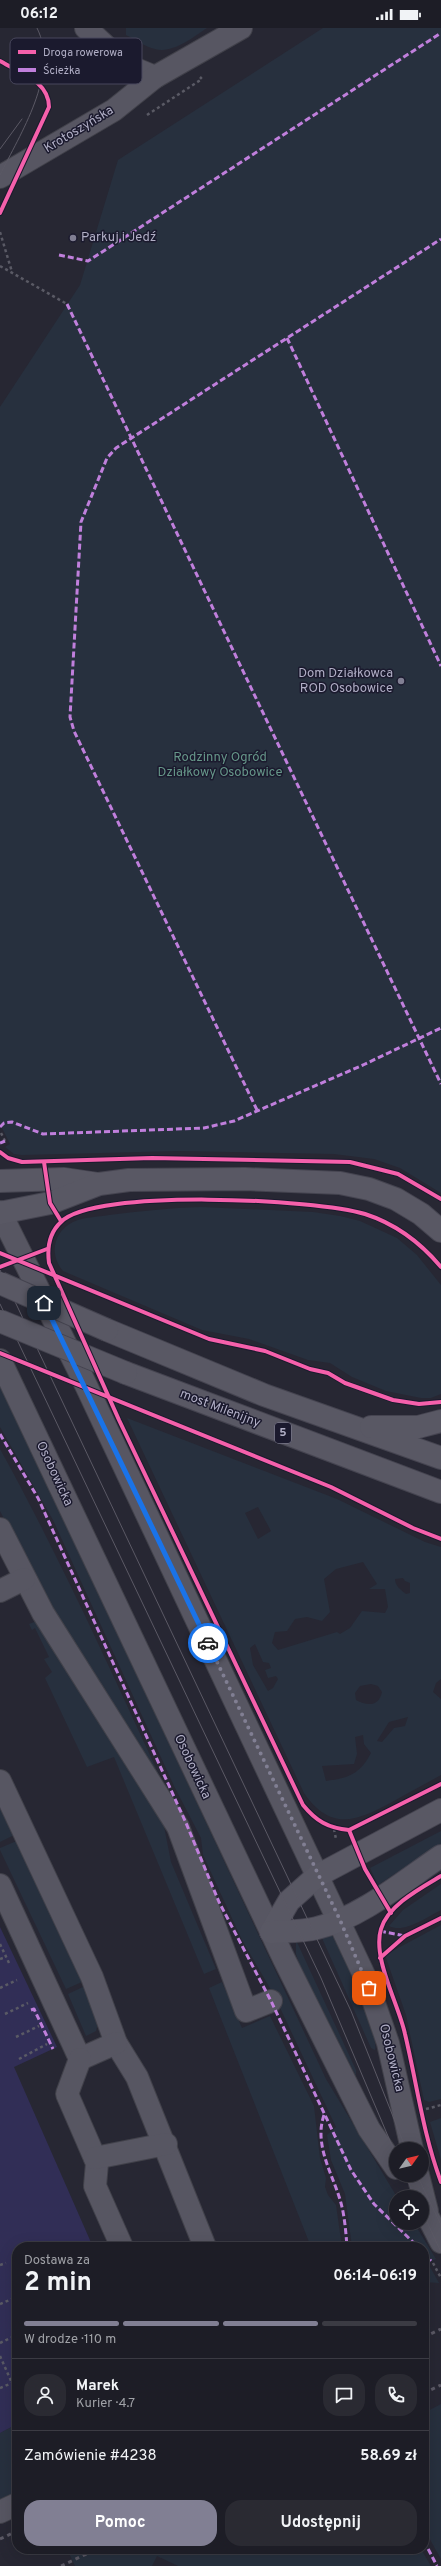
<!DOCTYPE html>
<html lang="pl">
<head>
<meta charset="utf-8">
<style>
	body { margin:0; font-family:Overpass,sans-serif; background:#2a2a32; color:#f1f3f6; height:100vh; display:flex; flex-direction:column; font-size:15px; white-space:nowrap }
	* { box-sizing:border-box; margin:0 }
	p { font-size:13px; color:#a0a2a7 }
	.icon { flex:none; width:22px; height:22px; fill:none; stroke:currentColor; stroke-width:2; stroke-linecap:round; stroke-linejoin:round }
	.map { position:relative; flex:1; overflow:hidden }
	.details { position:absolute; left:12px; top:2214px; width:417px; height:312px; display:flex; flex-direction:column; background:#1d1d26; border-radius:16px; box-shadow:0 4px 16px #0002,0 0 0 1px #3b3b43 }
	.details>* { flex:none }
	.needle { width:26px; rotate:56deg }
	.controls { position:absolute; left:389px; top:2114px; display:grid; gap:8px }
	.controls a { display:grid; place-items:center; width:40px; height:40px; border-radius:50%; background:#1d1d26; box-shadow:0 4px 16px #0002,0 0 0 1px #3b3b43; font-size:20px }
	.pin { position:absolute; display:grid; place-items:center; width:34px; height:34px; color:#fff; margin:-17px; border-radius:8px; box-shadow:0 2px 6px #0006 }
	.courier { position:absolute; display:grid; place-items:center; width:40px; height:40px; margin:-20px; border:3px solid #1a73e8; border-radius:50%; background:#fff; color:#222; box-shadow:0 1px 5px #0007 }
	.headline em { font-style:normal; font-weight:700 }
	.headline div { display:flex; flex-direction:column-reverse }
	.headline { display:flex; align-items:center; justify-content:space-between; height:68px; padding:0 12px }
	h1 { font-size:26px; font-weight:700; line-height:30px }
	.bar { display:grid; grid-template-columns:repeat(4,1fr); gap:6px 4px; align-content:center; height:48px; padding:0 12px }
	.bar i { height:5px; border-radius:3px; background:#3b3b43 }
	.bar .current { background:#817f93 }
	.bar p { grid-column:span 4 }
	.line { display:flex; align-items:center; gap:10px; padding:0 12px; border-top:1px solid #3b3b43 }
	.line div { flex:1 }
	.round { display:grid; place-items:center; flex:none; width:42px; height:42px; border-radius:16px; background:#2a2a32 }
	.primary-button { display:flex; gap:8px; margin-top:auto; padding:8px 12px }
	.primary-button a { flex:1; height:46px; border-radius:16px; background:#817f93; color:#fff; font-size:16px; font-weight:700; line-height:46px; text-align:center }
	.primary-button a+a { background:#2a2a32; color:#f1f3f6 }
	.status { display:flex; justify-content:space-between; align-items:center; height:28px; padding:0 20px; background:#1d1d26; direction:ltr }
	.status svg { height:11px; fill:currentColor }
	.map>svg:first-child { display:block }
	.green { fill:#27303e; fill-rule:evenodd }
	.water { fill:#312e56 }
	.lines { fill:none; stroke-linecap:round; stroke-linejoin:round }
	.minor-casing { stroke:#41414a; stroke-width:24 }
	.major-casing { stroke:#454450; stroke-width:24 }
	.path { stroke:#5a5a65; stroke-width:2.5; stroke-dasharray:3 3; stroke-linecap:butt }
	.minor { stroke:#575662; stroke-width:22 }
	.major { stroke:#595864; stroke-width:22 }
	.tram { stroke:#5b5965; stroke-width:1 }
	.rail { stroke:#5b5965; stroke-width:3; stroke-dasharray:4 4; stroke-linecap:butt }
	.major-bridge-casing { stroke:#454450; stroke-width:24; stroke-linecap:butt }
	.major-bridge { stroke:#595864; stroke-width:22 }
	.quiet { stroke:#c07fdc; stroke-width:3; stroke-dasharray:6 3; stroke-linecap:butt }
	.cycleway-casing { stroke:#1b1a2e; stroke-width:6 }
	.cycleway { stroke:#f560ab; stroke-width:4 }
	.done { stroke:#817f93; stroke-width:4; stroke-dasharray:0 7.2 }
	.route { stroke:#1a73e8; stroke-width:5 }
	.poi-dot { fill:#817f93; stroke:#1b1a2e; stroke-width:1.5 }
	.labels { text-anchor:middle; dominant-baseline:central; stroke-width:3; stroke-linejoin:round; paint-order:stroke }
	.shield { fill:#1b1a2e; stroke:#848298; stroke-width:1 }
	.shield-label { font-size:12px; font-weight:bold; fill:#b1afc6 }
	.street-label { font-size:13px; fill:#b1afc6; stroke:#1b1a2e }
	.poi-label { font-size:13px; fill:#b1afc6; stroke:#1b1a2e; text-anchor:start }
	.park-label { font-size:13px; fill:#669789; stroke:#1b1a2e }
	.key { fill:#1b1a2e; stroke:#48475c; stroke-width:1 }
	.key-label { font-size:11px; fill:#b1afc6 }
</style>
</head>
<body>
<div class="status"><b>06:12</b><svg viewBox="0 0 49 12"><path d="M0 12V9h3v3zM5 12V6h3v6zM10 12V3h3v9zM15 12V0h3v12zM26 1h20v11H26zM47 4h2v5h-2z"/></svg></div>
<div class="map">
<svg width="441" height="2538" viewBox="0 0 441 2538">
	<rect width="100%" height="100%" fill="#272733"/>
	<g class="green">
		<path d="M 126,0 L 207,0 C 193,9 173,26 155,21 C 145,19 135,11 126,7 Z"/>
		<path d="M 323,0 L 441,0 L 441,1165 L 400,1140 L 374,1131 L 334,1126 L 179,1123 L 22,1127 L 14,1126 L 5,1119 L 10,1116 L 0,1096 L 0,379 L 80,257 L 118,132 Z"/>
		<path d="M 201,1179 L 313,1184 L 340,1188 L 360,1193 L 397,1210 L 417,1227 L 441,1257 L 441,1366 L 431,1370 L 421,1370 L 386,1363 L 352,1349 L 330,1335 L 308,1332 L 249,1311 L 202,1302 L 63,1243 C 49,1227 53,1204 73,1194 C 84,1189 97,1189 109,1187 C 140,1183 170,1180 201,1179 Z"/>
		<path d="M 0,1354 L 326,2051 L 397,2169 L 396,2195 L 414,2195 L 436,2231 L 428,2235 L 439,2255 L 424,2254 L 424,2219 L 352,2219 L 345,2166 L 331,2132 L 327,2107 L 336,2099 L 274,1967 L 242,1912 L 203,1827 L 201,1810 L 174,1758 L 53,1492 L 0,1399 Z"/>
		<path d="M 127,1390 L 337,1471 L 425,1514 L 441,1519 L 441,1651 L 436,1655 L 433,1664 L 441,1671 L 441,1747 C 425,1756 408,1765 392,1774 C 357,1793 331,1804 304,1765 ZM 258,1479 L 271,1503 L 258,1511 L 245,1485 ZM 363,1534 L 377,1556 L 369,1561 L 385,1561 L 388,1579 L 385,1585 L 362,1583 L 350,1600 L 340,1606 L 337,1604 L 278,1622 L 272,1615 L 275,1604 L 287,1603 L 295,1591 L 307,1589 L 322,1593 L 330,1584 L 324,1551 L 336,1541 ZM 403,1550 L 405,1553 L 410,1555 L 410,1565 L 406,1566 C 401,1562 395,1558 395,1551 ZM 255,1616 L 263,1634 L 269,1635 L 271,1640 L 265,1642 L 268,1650 L 276,1648 L 278,1651 L 273,1660 L 268,1663 L 253,1637 L 250,1620 ZM 371,1656 L 378,1658 L 382,1664 C 379,1679 367,1678 356,1672 L 355,1665 L 360,1658 ZM 408,1689 L 405,1698 L 394,1700 L 382,1714 L 377,1713 L 389,1694 ZM 363,1707 L 364,1716 L 371,1725 C 360,1746 349,1750 326,1753 L 322,1738 L 354,1736 L 357,1726 L 355,1709 Z"/>
		<path d="M 0,1421 C 62,1533 114,1650 168,1766 L 166,1774 L 26,1533 L 0,1483 Z"/>
		<path d="M 37,1593 L 161,1783 L 171,1834 L 216,1941 L 204,1946 L 114,1729 L 87,1739 L 45,1650 L 52,1644 L 44,1631 L 49,1629 L 35,1600 L 32,1602 L 29,1596 Z"/>
		<path d="M 0,1772 L 16,1806 L 0,1814 Z"/>
		<path d="M 441,1803 L 441,1816 L 378,1857 L 370,1840 Z"/>
		<path d="M 19,1812 L 82,1954 L 66,1961 L 0,1822 L 0,1820 Z"/>
		<path d="M 441,1856 L 441,1882 C 427,1889 404,1906 389,1898 L 403,1882 Z"/>
		<path d="M 441,1897 L 441,2071 L 429,2074 L 424,2072 L 406,1987 L 385,1927 Z"/>
		<path d="M 331,1906 C 341,1918 380,2010 375,2022 L 371,2020 L 321,1908 Z"/>
		<path d="M 296,1912 L 356,2042 L 356,2048 L 300,1938 L 296,1926 Z"/>
		<path d="M 222,1954 L 242,2000 L 270,1988 L 314,2078 L 320,2130 L 326,2150 L 325,2159 L 328,2167 L 336,2177 L 342,2219 L 311,2219 L 209,1960 Z"/>
		<path d="M 85,1958 L 99,1991 L 96,2003 L 86,2008 L 68,1966 Z"/>
		<path d="M 441,2090 L 441,2132 L 430,2094 Z"/>
		<path d="M 441,2376 L 441,2531 L 424,2501 L 424,2385 Z"/>
		<path d="M 17,2396 L 17,2472 L 0,2480 L 0,2405 Z"/>
		<path d="M 67,2521 L 421,2521 L 431,2538 L 178,2538 L 157,2528 L 152,2538 L 75,2538 Z"/>
	</g>
	<path class="water" d="M 0,1899 L 57,2019 L 14,2039 L 93,2219 L 17,2219 L 17,2396 L 0,2405 Z"/>
	<g class="lines">
		<g class="minor-casing">
			<g id="minor">
				<path d="M 86,0 L 126,37 L 155,49"/>
				<path d="M 0,149 L 114,82 L 155,49 L 241,0"/>
				<path d="M 0,1184 L 83,1351 L 365,1949 L 388,2015 L 412,2121"/>
				<path d="M 0,1332 L 284,1931 L 369,2101 L 396,2140"/>
				<path d="M 0,1501 L 43,1585 L 178,1799 L 246,1983 L 271,1973"/>
				<path d="M 0,1563 L 24,1551"/>
				<path d="M 0,1753 L 92,1949 L 116,2015 L 137,2049 L 205,2219"/>
				<path d="M 0,1857 L 80,2031 L 116,2015"/>
				<path d="M 80,2031 L 67,2066 L 97,2135 L 95,2158 L 122,2219"/>
				<path d="M 95,2130 L 166,2116"/>
				<path d="M 418,2147 L 427,2183"/>
				<path d="M 422,2177 L 441,2214"/>
				<path d="M 0,2484 L 17,2476"/>
			</g>
		</g>
		<g class="major-casing">
			<g id="major">
				<path d="M 0,1153 L 64,1151 L 98,1156"/>
				<path d="M 0,1185 L 50,1175 L 99,1156 L 129,1152 L 245,1151 L 340,1155 L 369,1161 L 396,1171 L 421,1186 L 441,1203"/>
				<path d="M 107,1302 L 264,1367 L 441,1430"/>
				<path d="M 126,1345 L 441,1464"/>
				<path d="M 371,1399 L 418,1399 L 441,1393"/>
				<path d="M 271,1904 L 289,1873 L 317,1848 L 441,1782"/>
				<path d="M 271,1904 C 286,1903 302,1904 317,1900 C 360,1890 404,1853 441,1828"/>
			</g>
		</g>
		<g class="path">
			<path d="M 147,87 L 202,51 L 200,49"/>
			<path d="M 0,204 L 12,244"/>
			<path d="M 0,238 L 67,276"/>
			<path d="M 1,1105 L 5,1113"/>
			<path d="M 334,1801 L 336,1811"/>
			<path d="M 0,1916 L 9,1935"/>
			<path d="M 0,1931 L 6,1929"/>
			<path d="M 0,1960 L 17,1952"/>
			<path d="M 5,1986 L 28,1975"/>
			<path d="M 16,2009 L 39,1998"/>
			<path d="M 19,2031 L 47,2016"/>
			<path d="M 426,2081 L 441,2077"/>
			<path d="M 86,2217 L 87,2219"/>
			<path d="M 433,2235 L 441,2250"/>
			<path d="M 0,2237 L 6,2235"/>
			<path d="M 0,2276 L 17,2269"/>
			<path d="M 0,2315 L 17,2307"/>
			<path d="M 0,2328 L 12,2355"/>
			<path d="M 0,2360 L 17,2353"/>
		</g>
		<use href="#minor" class="minor"/>
		<use href="#major" class="major"/>
		<g class="tram">
			<path d="M 0,121 L 22,91"/>
			<path d="M 0,147 C 20,106 60,45 37,0"/>
			<path d="M 0,1242 L 351,1983 L 406,2121"/>
			<path d="M 0,1276 L 321,1950 L 396,2127"/>
			<path d="M 405,2147 L 415,2169"/>
			<path d="M 417,2147 L 441,2197"/>
			<path d="M 422,2183 L 441,2224"/>
		</g>
		<g class="rail">
			<path d="M 424,2309 L 441,2301"/>
			<path d="M 424,2365 L 441,2357"/>
			<path d="M 0,2511 L 17,2503"/>
			<path d="M 61,2538 L 97,2521"/>
		</g>
		<g class="major-bridge-casing">
			<g id="major-bridge">
				<path d="M 0,1255 L 107,1302"/>
				<path d="M 0,1293 L 126,1345"/>
			</g>
		</g>
		<use href="#major-bridge" class="major-bridge"/>
		<g class="quiet">
			<path d="M 59,227 L 88,233 L 441,5"/>
			<path d="M 67,276 L 441,1056"/>
			<path d="M 287,310 L 441,638"/>
			<path d="M 257,1082 L 74,703 L 70,689 L 81,494 L 107,430 L 116,420 L 441,211"/>
			<path d="M 0,1099 L 4,1095 L 12,1094 L 43,1106 L 204,1100 L 234,1093 L 363,1037 L 441,1000"/>
			<path d="M 0,1115 L 5,1113"/>
			<path d="M 0,1406 L 38,1470 L 186,1795 L 219,1874 L 271,1973 L 351,2142 L 374,2176 L 418,2219"/>
			<path d="M 380,1903 L 405,1908"/>
			<path d="M 31,1982 L 34,1981 L 53,2021"/>
			<path d="M 324,2087 C 313,2119 335,2149 342,2179 C 345,2192 346,2206 347,2219"/>
			<path d="M 424,2225 L 431,2233"/>
			<path d="M 424,2513 L 437,2538"/>
		</g>
		<g class="cycleway-casing">
			<g id="cycleway">
				<path d="M 0,33 C 20,45 49,53 49,79 L 0,185"/>
				<path d="M 0,1124 L 8,1130 L 22,1134 L 152,1130 L 350,1134 L 398,1146 L 441,1171"/>
				<path d="M 44,1134 L 50,1175 L 61,1193"/>
				<path d="M 0,1225 L 209,1311 L 265,1323 L 310,1341 L 328,1345 L 345,1355 L 393,1372 L 419,1376 L 441,1374"/>
				<path d="M 0,1239 L 47,1221"/>
				<path d="M 441,1239 C 420,1214 396,1196 365,1186 C 318,1171 94,1160 61,1194 C 49,1205 47,1220 49,1235 L 119,1392 L 303,1777 C 316,1793 328,1800 349,1802 L 441,1756"/>
				<path d="M 0,1325 L 331,1459 L 413,1500 L 441,1511"/>
				<path d="M 349,1802 L 365,1841 L 391,1885"/>
				<path d="M 441,1848 C 421,1860 388,1877 381,1901 C 372,1930 399,1977 405,2006 C 417,2056 423,2106 441,2154"/>
				<path d="M 380,1930 L 405,1908 L 441,1890"/>
			</g>
		</g>
		<use href="#cycleway" class="cycleway"/>
	</g>
	<g class="lines">
		<path class="done" d="M 208,1615 L 340,1892 L 369,1960"/>
		<path class="route" d="M 44,1275 L 208,1615"/>
	</g>
	<g class="poi-dot">
		<circle cx="73" cy="210" r="4"/>
		<circle cx="401" cy="653" r="4"/>
	</g>
	<g class="labels">
		<rect class="shield" x="275" y="1395" width="16" height="20" rx="3"/>
		<g class="shield-label">
			<text x="283" y="1405">5</text>
		</g>
		<g class="street-label">
			<text transform="translate(79 102) rotate(-31)">Krotoszyńska</text>
			<text transform="translate(220 1381) rotate(21)">most Milenijny</text>
			<text transform="translate(54 1446) rotate(65)">Osobowicka</text>
			<text transform="translate(192 1739) rotate(65)">Osobowicka</text>
			<text transform="translate(391 2030) rotate(76)">Osobowicka</text>
		</g>
		<g class="poi-label">
			<text x="81" y="210">Parkuj i Jedź</text>
			<text x="393" y="646" text-anchor="end">Dom Działkowca<tspan x="393" dy="15">ROD Osobowice</tspan></text>
		</g>
		<g class="park-label">
			<text x="220" y="730">Rodzinny Ogród<tspan x="220" dy="15">Działkowy Osobowice</tspan></text>
		</g>
	</g>
	<rect x="10" y="10" width="132" height="46" rx="6" class="key"/>
	<rect x="18" y="22" width="18" height="4" fill="#f560ab"/>
	<rect x="18" y="40" width="18" height="4" fill="#c07fdc"/>
	<g class="key-label">
		<text x="43" y="28">Droga rowerowa</text>
		<text x="43" y="46">Ścieżka</text>
	</g>
</svg>
<div class="controls">
<a><svg class="needle" viewBox="-14 -14 28 28"><path d="M0-13l5 13h-10z" fill="#e53935"/><path d="M0 13l5-13h-10z" fill="#a0a2a7"/></svg></a>
<a><svg class="icon" aria-label="locate" viewBox="0 0 24 24"><circle cx="12" cy="12" r="6"/><path d="M12 2v4M12 18v4M2 12h4M18 12h4"/></svg></a>
</div>
<div class="pin" style="left:369px;top:1960px;background:#ea580c"><svg class="icon" aria-label="bag" viewBox="0 0 24 24"><path d="M5 8h14l-1 12H6zM9 8a3 3 0 0 1 6 0"/></svg></div>
<div class="pin" style="left:44px;top:1275px;background:#1f2937"><svg class="icon" aria-label="home" viewBox="0 0 24 24"><path d="M3 11l9-7 9 7M6 9v11h12V9"/></svg></div>
<div class="courier" style="left:208px;top:1615px"><svg class="icon" aria-label="car" viewBox="0 0 24 24"><path d="M5 17H2v-5l4-1 3-4h7l3 4 3 1v5h-3M9 17h6M6 11h13"/><circle cx="7" cy="17" r="2"/><circle cx="17" cy="17" r="2"/></svg></div>
<section class="details">
<div class="headline"><div><h1>2 min</h1><p>Dostawa za</p></div><em>06:14–06:19</em></div>
<div class="bar"><i class="current"></i><i class="current"></i><i class="current"></i><i></i><p>W drodze · 110 m</p></div>
<div class="line" style="height:72px"><a class="round"><svg class="icon" aria-label="person" viewBox="0 0 24 24"><circle cx="12" cy="8" r="4"/><path d="M4 21q1-7 8-7t8 7"/></svg></a><div><b>Marek</b><p>Kurier · 4.7</p></div><a class="round"><svg class="icon" aria-label="chat" viewBox="0 0 24 24"><path d="M4 5h16v11H9l-5 4z"/></svg></a><a class="round"><svg class="icon" aria-label="phone" viewBox="0 0 24 24"><path d="M5 4h4l2 5-3 2q2 4 5 5l2-3 5 2v4C11 20 4 13 5 4z"/></svg></a></div>
<div class="line" style="height:52px"><div>Zamówienie #4238</div><b>58.69 zł</b></div>
<div class="primary-button"><a>Pomoc</a><a>Udostępnij</a></div>
</section>
</div>
</body>
</html>
